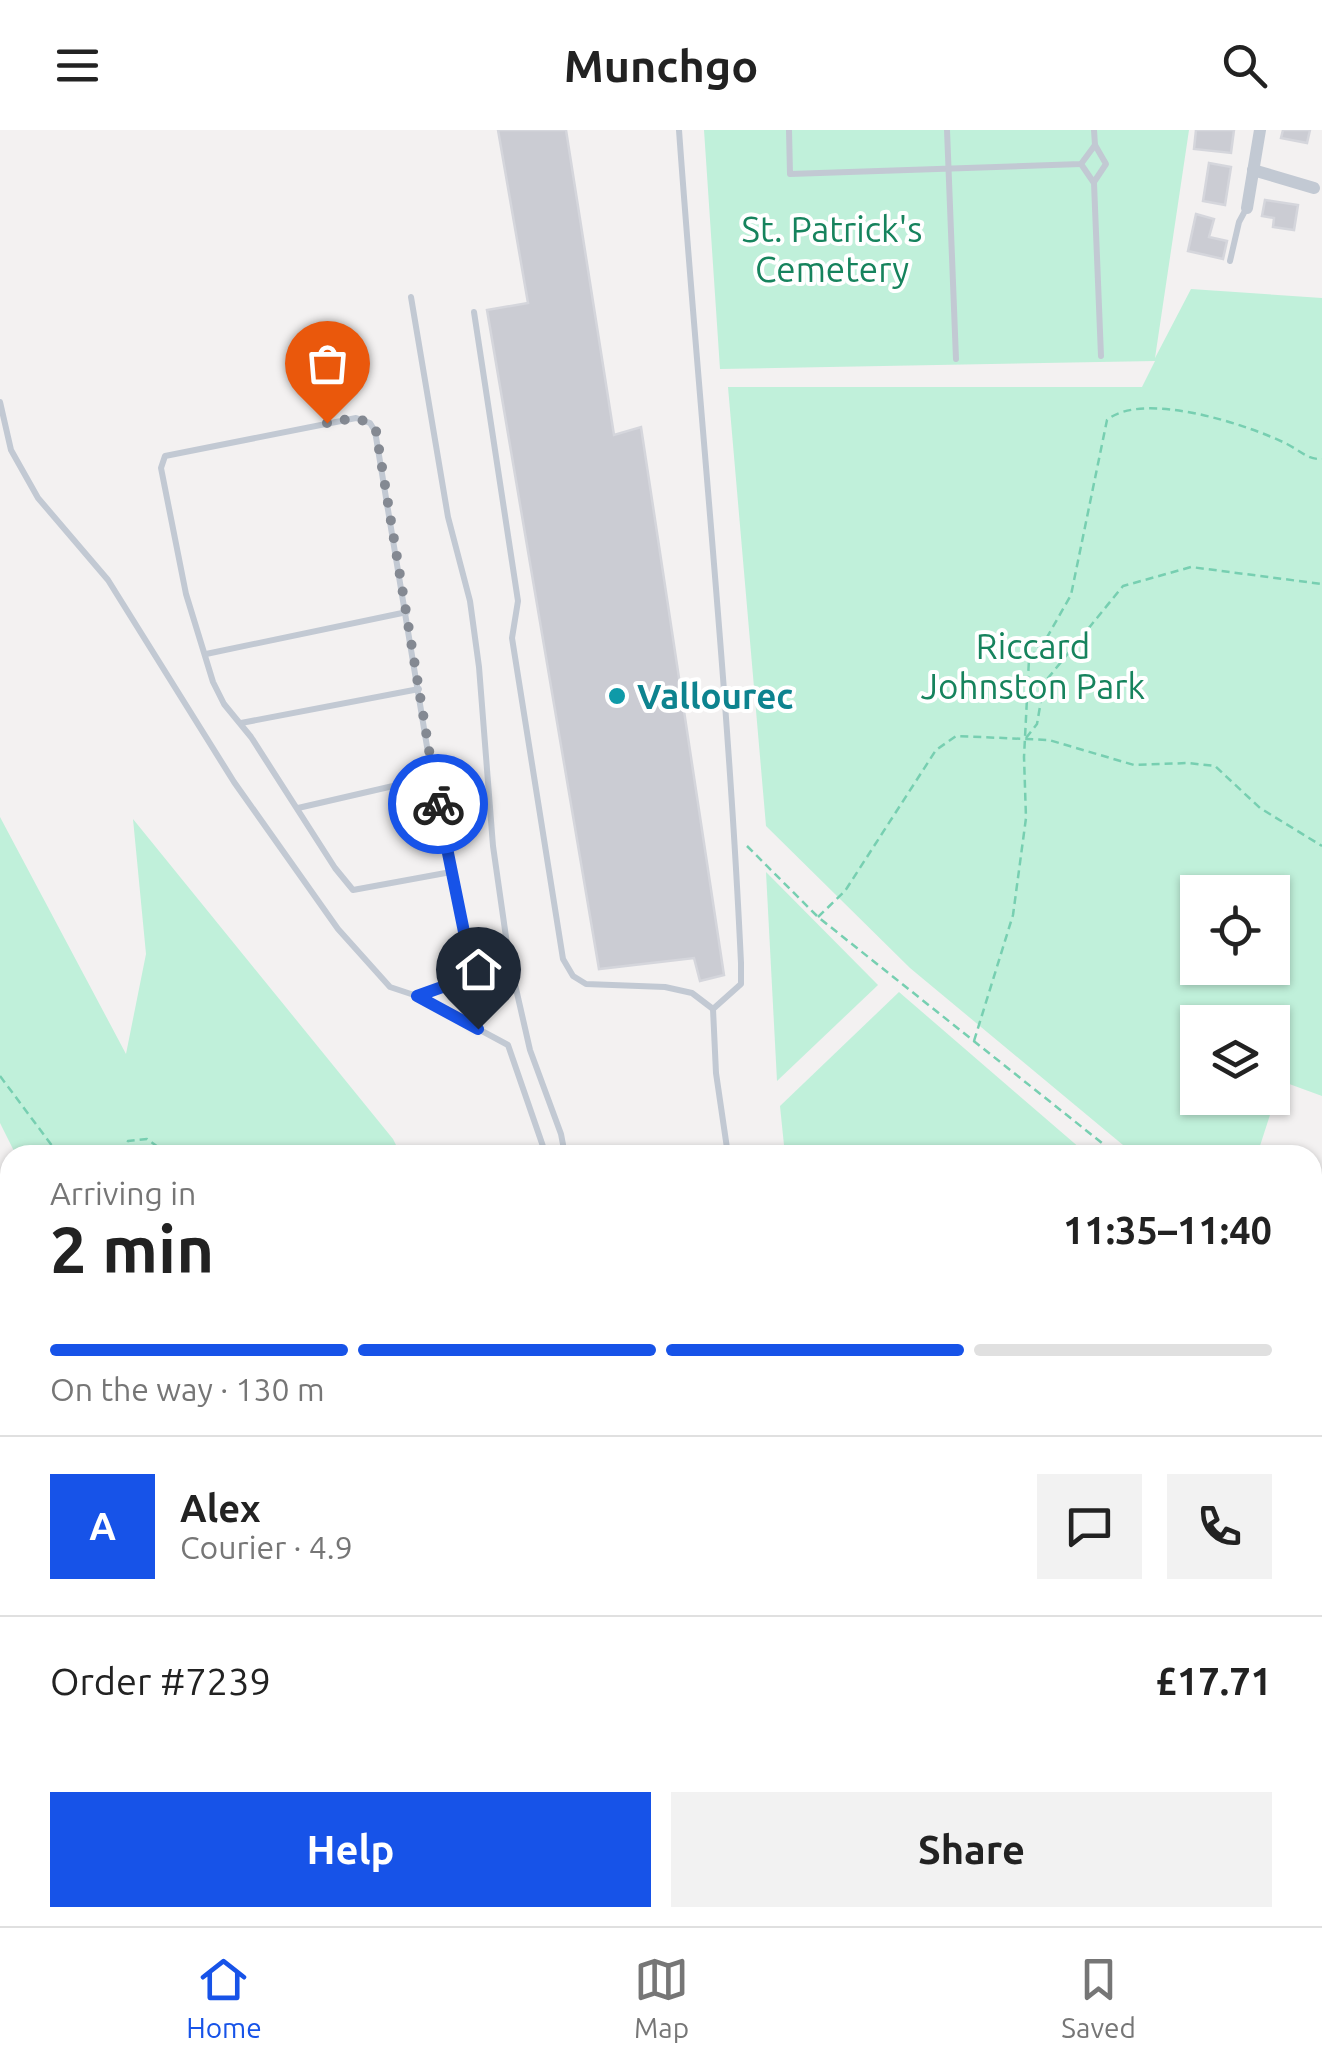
<!DOCTYPE html>
<html lang="en">
<head>
<meta charset="utf-8">
<style>
	body { margin:0; font-family:Ubuntu,sans-serif; background:#f2f2f2; color:#222; height:100vh; display:flex; flex-direction:column; font-size:38px; white-space:nowrap }
	* { box-sizing:border-box; margin:0 }
	p { font-size:32px; color:#767676 }
	.icon { flex:none; width:55px; height:55px; fill:none; stroke:currentColor; stroke-width:2; stroke-linecap:round; stroke-linejoin:round }
	.map { position:relative; flex:1; overflow:hidden }
	.side { position:absolute; left:0px; top:1015px; width:1322px; height:782px; display:flex; flex-direction:column; background:#fff; border-radius:30px 30px 0 0; box-shadow:0 2px 8px #0004 }
	.side>* { flex:none }
	.tools { position:absolute; left:1180px; top:745px; display:grid; gap:20px }
	.tools a { display:grid; place-items:center; width:110px; height:110px; border-radius:0px; background:#fff; box-shadow:0 2px 8px #0004; font-size:50px }
	.pin { position:absolute; display:grid; place-items:center; width:85px; height:85px; color:#fff; margin:-102px -42px; border-radius:50% 50% 50% 0; rotate:-45deg; box-shadow:0 0 10px #0007 }
	.pin .icon { rotate:45deg }
	.courier { position:absolute; display:grid; place-items:center; width:100px; height:100px; margin:-50px; border:8px solid #1753e8; border-radius:50%; background:#fff; color:#222; box-shadow:0 2px 12px #0007 }
	.overview em { font-style:normal; font-weight:600 }
	.overview div { display:flex; flex-direction:column-reverse }
	.overview { display:flex; align-items:center; justify-content:space-between; height:170px; padding:0 50px }
	h1 { font-size:65px; font-weight:600; line-height:75px }
	.bar { display:grid; grid-template-columns:repeat(4,1fr); gap:15px 10px; align-content:center; height:120px; padding:0 50px }
	.bar i { height:12px; border-radius:8px; background:#e0e0e0 }
	.bar .active { background:#1753e8 }
	.bar p { grid-column:span 4 }
	.line { display:flex; align-items:center; gap:25px; padding:0 50px; border-top:2px solid #e0e0e0 }
	.line div { flex:1 }
	.round { display:grid; place-items:center; flex:none; width:105px; height:105px; border-radius:0px; background:#f2f2f2 }
	.action { display:flex; gap:20px; margin-top:auto; padding:20px 50px }
	.action a { flex:1; height:115px; border-radius:0px; background:#1753e8; color:#fff; font-size:40px; font-weight:600; line-height:115px; text-align:center }
	.action a+a { background:#f2f2f2; color:#222 }
	header { display:flex; justify-content:space-between; align-items:center; height:130px; padding:0 50px; background:#fff; font-size:45px; font-weight:600 }
	.tab-bar { display:flex; justify-content:space-around; align-items:center; height:140px; border-top:2px solid #e0e0e0; background:#fff; font-size:28px; color:#767676 }
	.tab-bar a { display:grid; justify-items:center; gap:5px }
	.tab-bar .active { color:#1753e8 }
	.map>svg:first-child { display:block }
	.green { fill:#c0f0da; fill-rule:evenodd }
	.building { fill:#cbccd3; stroke:#d5d6dc; stroke-width:2.5 }
	.lines { fill:none; stroke-linecap:round; stroke-linejoin:round }
	.path { stroke:#77cfb1; stroke-width:2.5; stroke-dasharray:8 5; stroke-linecap:butt }
	.lane { stroke:#c2c9d3; stroke-width:6 }
	.street { stroke:#c2c9d3; stroke-width:12 }
	.done { stroke:#848992; stroke-width:10; stroke-dasharray:0 18 }
	.route { stroke:#1753e8; stroke-width:12 }
	.culture-dot { fill:#0f9aa8; stroke:#fff; stroke-width:4 }
	.labels { text-anchor:middle; dominant-baseline:central; stroke-width:8; stroke-linejoin:round; paint-order:stroke }
	.park-label { font-size:35px; fill:#16835d; stroke:#fff }
	.culture-label { font-size:35px; font-weight:bold; fill:#0d838f; stroke:#fff; text-anchor:start }
</style>
</head>
<body>
<header><svg class="icon" aria-label="menu" viewBox="0 0 24 24"><path d="M4 6h16M4 12h16M4 18h16"/></svg>Munchgo<svg class="icon" aria-label="search" viewBox="0 0 24 24"><circle cx="10" cy="10" r="6"/><path d="M15 15l6 6"/></svg></header>
<div class="map">
<svg width="1322" height="1796" viewBox="0 0 1322 1796">
	<rect width="100%" height="100%" fill="#f3f1f1"/>
	<g class="green">
		<path d="M 704,0 L 1189,0 L 1155,228 L 1191,159 L 1322,168 L 1322,966 L 1281,951 L 1257,1025 L 1135,1025 L 910,838 L 766,696 L 728,257 L 1142,257 L 1155,231 L 720,239 ZM 1198,762 L 1272,762 L 1272,838 L 1198,838 ZM 1198,892 L 1272,892 L 1272,968 L 1198,968 Z"/>
		<path d="M 0,687 L 126,924 L 146,824 L 133,689 L 393,1009 L 401,1025 L 16,1025 L 0,993 Z"/>
		<path d="M 766,742 L 878,855 L 777,951 Z"/>
		<path d="M 899,862 L 1088,1025 L 785,1025 L 780,976 Z"/>
		<path d="M 0,1112 L 10,1130 L 10,1538 L 0,1539 Z"/>
		<path d="M 1313,1158 L 1322,1161 L 1322,1796 L 1093,1796 L 1085,1788 L 1312,1788 Z"/>
		<path d="M 156,1788 L 302,1788 L 307,1796 L 161,1796 Z"/>
		<path d="M 634,1788 L 726,1788 L 730,1796 L 636,1796 Z"/>
		<path d="M 764,1788 L 984,1788 L 988,1796 L 768,1796 Z"/>
	</g>
	<g class="building">
		<path d="M 498,0 L 566,0 L 614,305 L 641,297 L 724,845 L 700,851 L 694,828 L 599,839 L 487,180 L 528,173 Z"/>
		<path d="M 1196,0 L 1234,0 L 1231,23 L 1194,19 Z"/>
		<path d="M 1283,0 L 1310,0 L 1307,13 L 1281,8 Z"/>
		<path d="M 1209,33 L 1231,37 L 1225,75 L 1203,71 Z"/>
		<path d="M 1265,70 L 1298,75 L 1294,100 L 1273,97 L 1274,88 L 1262,86 Z"/>
		<path d="M 1196,84 L 1214,89 L 1209,107 L 1227,111 L 1223,129 L 1188,121 Z"/>
	</g>
	<g class="lines">
		<g class="path">
			<path d="M 1026,608 L 1037,594 L 1044,553 L 1123,456 L 1191,437 L 1322,454"/>
			<path d="M 747,716 L 818,787 L 1117,1025"/>
			<path d="M 818,787 L 845,761 L 936,620 L 956,606 L 1049,610 L 1134,635 L 1188,633 L 1215,636 L 1260,678 L 1322,716"/>
			<path d="M 974,911 L 1013,785 L 1026,688 L 1024,627 L 1029,529 L 1046,509 L 1071,465 L 1107,290 C 1143,260 1249,295 1287,314 C 1299,320 1308,330 1322,329"/>
			<path d="M 0,946 L 59,1025"/>
			<path d="M 125,1025 L 128,1011 L 147,1009 L 169,1025"/>
			<path d="M 0,1059 L 10,1059"/>
			<path d="M 0,1064 L 10,1082"/>
			<path d="M 0,1593 L 10,1593"/>
			<path d="M 0,1624 L 10,1612"/>
			<path d="M 0,1665 L 10,1666"/>
			<path d="M 155,1788 L 161,1796"/>
			<path d="M 323,1788 L 328,1796"/>
			<path d="M 628,1788 L 631,1796"/>
		</g>
		<g class="lane">
			<path d="M 679,0 C 699,278 728,555 741,833 L 741,854 L 713,879 L 716,943 L 728,1025"/>
			<path d="M 789,0 L 790,44 L 1081,34 L 1095,15 L 1094,0"/>
			<path d="M 947,0 L 956,229"/>
			<path d="M 1081,34 L 1094,53 L 1101,226"/>
			<path d="M 1094,52 L 1106,34 L 1095,15"/>
			<path d="M 1230,131 L 1239,92 L 1246,79"/>
			<path d="M 411,167 L 448,387 L 470,471 L 479,537 L 493,716 L 509,828 L 530,920 L 561,1004 L 565,1025"/>
			<path d="M 474,182 L 518,471 L 512,508 L 563,829 L 573,846 L 586,854 L 665,857 L 692,863 L 713,879"/>
			<path d="M 0,272 L 11,320 L 38,368 L 108,450 L 234,652 L 338,799 L 390,857 L 417,866 L 508,915 L 546,1025"/>
			<path d="M 206,524 L 407,482"/>
			<path d="M 241,593 L 419,559"/>
			<path d="M 298,678 L 432,647"/>
			<path d="M 417,866 L 473,846 L 432,647 L 375,301 L 370,293 L 356,288 L 165,326 L 161,338 L 186,464 L 213,552 L 224,574 L 251,607 L 335,738 L 353,760 L 451,742"/>
			<path d="M 1312,1142 L 1322,1145"/>
		</g>
		<g class="street">
			<path d="M 1253,40 L 1314,58"/>
			<path d="M 1247,78 L 1260,0"/>
		</g>
	</g>
	<g class="lines">
		<path class="done" d="M 327,293 C 345,290 364,283 376,301 L 438,674"/>
		<path class="route" d="M 438,674 L 473,846 L 417,866 L 478,899"/>
	</g>
	<circle class="culture-dot" cx="617" cy="566" r="10"/>
	<g class="labels">
		<g class="park-label">
			<text x="832" y="99">St. Patrick's<tspan x="832" dy="40">Cemetery</tspan></text>
			<text x="1033" y="516">Riccard<tspan x="1033" dy="40">Johnston Park</tspan></text>
		</g>
		<g class="culture-label">
			<text x="637" y="566">Vallourec</text>
		</g>
	</g>
</svg>
<div class="tools">
<a><svg class="icon" aria-label="locate" viewBox="0 0 24 24"><circle cx="12" cy="12" r="6"/><path d="M12 2v4M12 18v4M2 12h4M18 12h4"/></svg></a>
<a><svg class="icon" aria-label="layers" viewBox="0 0 24 24"><path d="M12 4l9 5-9 5-9-5zM3 14l9 5 9-5"/></svg></a>
</div>
<div class="pin" style="left:327px;top:293px;background:#ea580c"><svg class="icon" aria-label="bag" viewBox="0 0 24 24"><path d="M5 8h14l-1 12H6zM9 8a3 3 0 0 1 6 0"/></svg></div>
<div class="pin" style="left:478px;top:899px;background:#1f2937"><svg class="icon" aria-label="home" viewBox="0 0 24 24"><path d="M3 11l9-7 9 7M6 9v11h12V9"/></svg></div>
<div class="courier" style="left:438px;top:674px"><svg class="icon" aria-label="bike" viewBox="0 0 24 24"><circle cx="6" cy="16" r="4"/><circle cx="18" cy="16" r="4"/><path d="M6 16l4-8h5l3 8M10 8l3 8H6M13 5h3"/></svg></div>
<section class="side">
<div class="overview"><div><h1>2 min</h1><p>Arriving in</p></div><em>11:35–11:40</em></div>
<div class="bar"><i class="active"></i><i class="active"></i><i class="active"></i><i></i><p>On the way · 130 m</p></div>
<div class="line" style="height:180px"><b class="round" style="background:#1753e8;color:#fff">A</b><div><b>Alex</b><p>Courier · 4.9</p></div><a class="round"><svg class="icon" aria-label="chat" viewBox="0 0 24 24"><path d="M4 5h16v11H9l-5 4z"/></svg></a><a class="round"><svg class="icon" aria-label="phone" viewBox="0 0 24 24"><path d="M5 4h4l2 5-3 2q2 4 5 5l2-3 5 2v4C11 20 4 13 5 4z"/></svg></a></div>
<div class="line" style="height:130px"><div>Order #7239</div><b>£17.71</b></div>
<div class="action"><a>Help</a><a>Share</a></div>
</section>
</div>
<nav class="tab-bar">
<a class="active"><svg class="icon" aria-label="home" viewBox="0 0 24 24"><path d="M3 11l9-7 9 7M6 9v11h12V9"/></svg>Home</a>
<a><svg class="icon" aria-label="map" viewBox="0 0 24 24"><path d="M3 6l6-2 6 2 6-2v14l-6 2-6-2-6 2zM9 4v14M15 6v14"/></svg>Map</a>
<a><svg class="icon" aria-label="saved" viewBox="0 0 24 24"><path d="M7 4h10v16l-5-4-5 4z"/></svg>Saved</a>
</nav>
</body>
</html>
